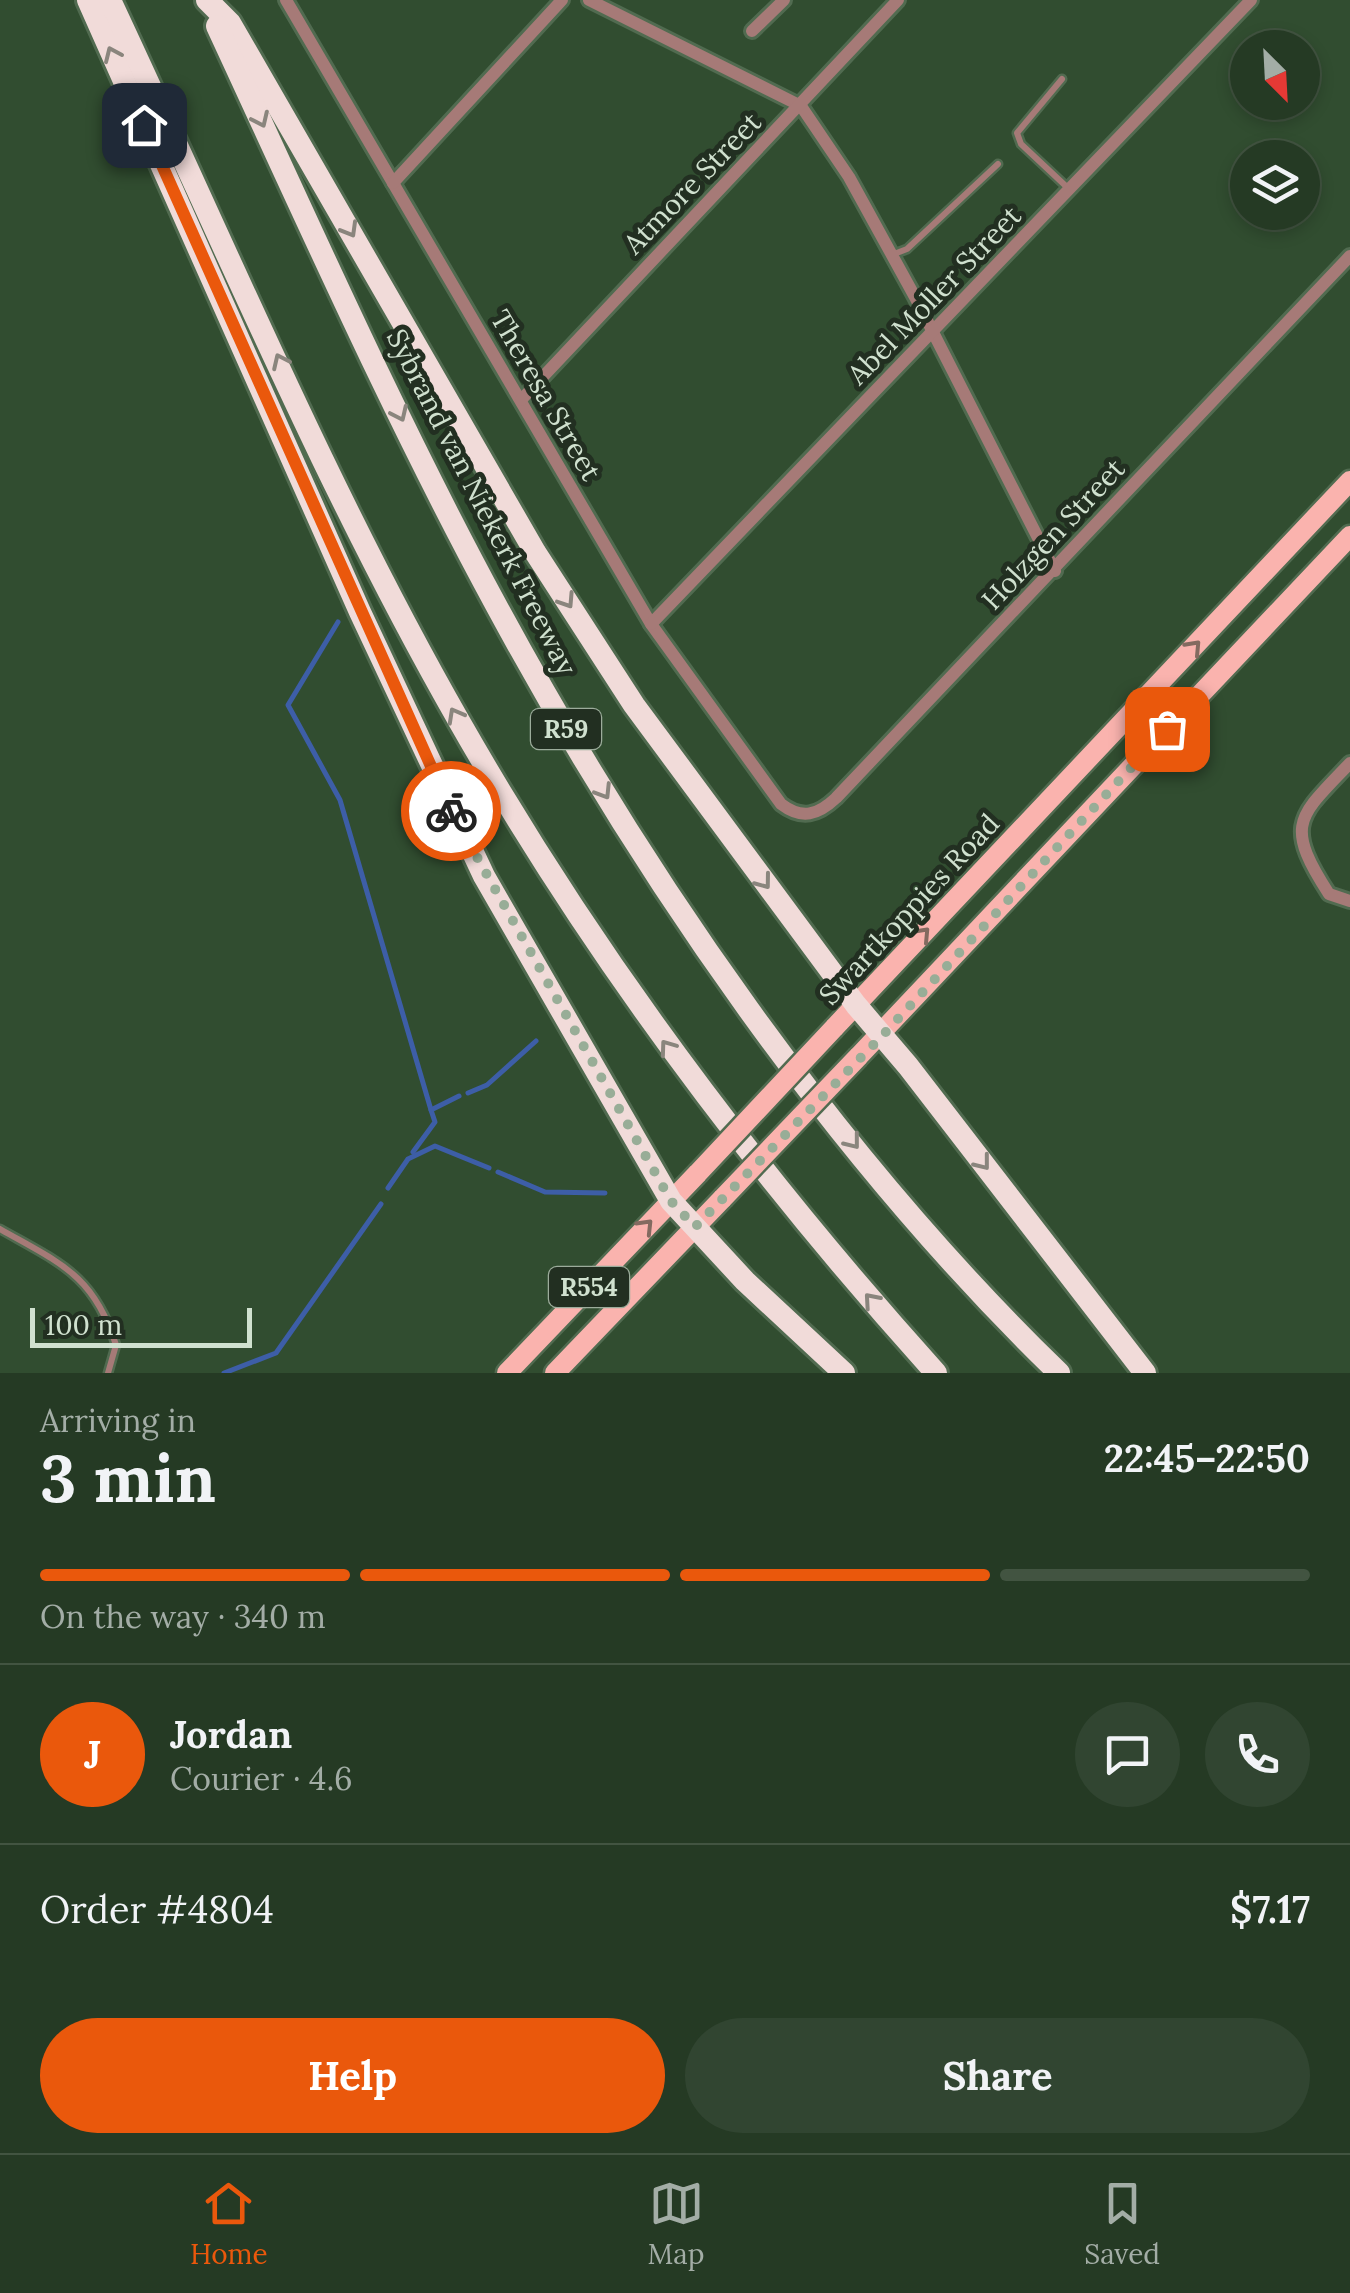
<!DOCTYPE html>
<html lang="en">
<head>
<meta charset="utf-8">
<style>
	body { margin:0; font-family:Lora,serif; background:#314531; color:#f1f3f6; height:100vh; display:flex; flex-direction:column; font-size:38px; white-space:nowrap }
	* { box-sizing:border-box; margin:0 }
	p { font-size:32px; color:#a3ada6 }
	.icon { flex:none; width:55px; height:55px; fill:none; stroke:currentColor; stroke-width:2; stroke-linecap:round; stroke-linejoin:round }
	.map { position:relative; height:1373px; overflow:hidden }
	.drawer { display:flex; flex-direction:column; background:#253a24; flex:1 }
	.drawer>* { flex:none }
	.needle { width:65px; rotate:156deg }
	.buttons { position:absolute; left:1230px; top:30px; display:grid; gap:20px }
	.buttons a { display:grid; place-items:center; width:90px; height:90px; border-radius:50%; background:#253a24; box-shadow:0 5px 15px #0003,0 0 0 2px #425441; font-size:50px }
	.scale { position:absolute; left:30px; bottom:25px; width:222px; box-sizing:border-box; padding-left:10px; border:5px solid #d0e1cf; border-top:0; font-size:28px; line-height:35px; white-space:nowrap; color:#d0e1cf; -webkit-text-stroke:8px #222f21; paint-order:stroke }
	.pin { position:absolute; display:grid; place-items:center; width:85px; height:85px; color:#fff; margin:-42px; border-radius:20px; box-shadow:0 5px 15px #0006 }
	.courier { position:absolute; display:grid; place-items:center; width:100px; height:100px; margin:-50px; border:8px solid #ea580c; border-radius:50%; background:#fff; color:#222; box-shadow:0 2px 12px #0007 }
	.head em { font-style:normal; font-weight:700 }
	.head div { display:flex; flex-direction:column-reverse }
	.head { display:flex; align-items:center; justify-content:space-between; height:170px; padding:0 40px }
	h1 { font-size:65px; font-weight:700; line-height:75px }
	.bar { display:grid; grid-template-columns:repeat(4,1fr); gap:15px 10px; align-content:center; height:120px; padding:0 40px }
	.bar i { height:12px; border-radius:8px; background:#425441 }
	.bar .active { background:#ea580c }
	.bar p { grid-column:span 4 }
	.line { display:flex; align-items:center; gap:25px; padding:0 40px; border-top:2px solid #425441 }
	.line div { flex:1 }
	.round { display:grid; place-items:center; flex:none; width:105px; height:105px; border-radius:52px; background:#314531 }
	.action { display:flex; gap:20px; margin-top:auto; padding:20px 40px }
	.action a { flex:1; height:115px; border-radius:60px; background:#ea580c; color:#fff; font-size:40px; font-weight:700; line-height:115px; text-align:center }
	.action a+a { background:#314531; color:#f1f3f6 }
	.menu { display:flex; justify-content:space-around; align-items:center; height:140px; border-top:2px solid #425441; background:#253a24; font-size:28px; color:#a3ada6 }
	.menu a { display:grid; justify-items:center; gap:5px }
	.menu .active { color:#ea580c }
	.map>svg:first-child { display:block }
	.lines { fill:none; stroke-linecap:round; stroke-linejoin:round }
	.stream { stroke:#3d5ea7; stroke-width:5 }
	.service-casing { stroke:#516b50; stroke-width:11 }
	.minor-casing { stroke:#516b50; stroke-width:18 }
	.primary-casing { stroke:#516b50; stroke-width:25 }
	.motorway-casing { stroke:#516b50; stroke-width:28 }
	.service { stroke:#a67a77; stroke-width:6 }
	.minor { stroke:#a67a77; stroke-width:12 }
	.primary { stroke:#fab3ae; stroke-width:20 }
	.motorway { stroke:#f1dbd9; stroke-width:22 }
	.primary-bridge-casing { stroke:#516b50; stroke-width:25; stroke-linecap:butt }
	.primary-bridge { stroke:#fab3ae; stroke-width:20 }
	.oneway { stroke:#8a857d }
	.oneway2 { stroke:#836a60 }
	.done { stroke:#98ad97; stroke-width:10; stroke-dasharray:0 18 }
	.route { stroke:#ea580c; stroke-width:12 }
	.labels { text-anchor:middle; dominant-baseline:central; stroke-width:10; stroke-linejoin:round; paint-order:stroke }
	.shield { fill:#222f21; stroke:#9cac9b; stroke-width:2.5 }
	.shield-label { font-size:25px; font-weight:bold; fill:#d0e1cf }
	.street-label { font-size:28px; fill:#d0e1cf; stroke:#222f21 }
</style>
</head>
<body>
<div class="map">
<svg width="1350" height="1373" viewBox="0 0 1350 1373">
	<rect width="100%" height="100%" fill="#314d30"/>
	<g class="lines">
		<g class="stream">
			<path d="M 338,622 L 288,705 L 340,800 L 431,1110"/>
			<path d="M 468,1093 L 487,1085 L 536,1041"/>
			<path d="M 413,1152 L 435,1122 L 431,1110 L 459,1096"/>
			<path d="M 498,1172 L 545,1192 L 605,1193"/>
			<path d="M 388,1188 L 408,1159 L 435,1146 L 489,1168"/>
			<path d="M 224,1373 L 276,1353 L 381,1204"/>
		</g>
		<g class="service-casing">
			<g id="service">
				<path d="M 1062,79 L 1017,133 L 1021,144 L 1069,189"/>
				<path d="M 894,254 L 907,249 L 998,164"/>
				<path d="M 0,1229 C 60,1263 94,1275 116,1345 L 108,1373"/>
			</g>
		</g>
		<g class="minor-casing">
			<g id="minor">
				<path d="M 286,0 L 651,624 L 781,804 C 802,820 818,815 836,798 L 1350,256"/>
				<path d="M 589,0 L 801,106 L 849,177 L 915,297 L 1055,571"/>
				<path d="M 752,31 L 784,0"/>
				<path d="M 393,183 L 562,0"/>
				<path d="M 521,400 L 898,0"/>
				<path d="M 651,624 L 1251,0"/>
				<path d="M 1350,763 C 1299,817 1283,823 1329,894 L 1350,901"/>
			</g>
		</g>
		<g class="primary-casing">
			<g id="primary">
				<path d="M 834,1028 L 1350,481"/>
				<path d="M 858,1057 L 1350,536"/>
				<path d="M 507,1373 L 698,1173"/>
				<path d="M 555,1373 L 723,1198"/>
			</g>
		</g>
		<g class="motorway-casing">
			<g id="motorway">
				<path d="M 88,0 L 360,612 L 484,876 L 671,1201 L 745,1281 L 844,1373"/>
				<path d="M 110,0 C 223,241 327,490 459,721 C 594,958 754,1171 936,1373"/>
				<path d="M 207,0 L 230,23 L 535,552 L 634,705 L 856,1005 L 908,1066 L 1145,1373"/>
				<path d="M 217,26 C 307,220 394,417 496,605 C 643,877 836,1157 1059,1373"/>
			</g>
		</g>
		<use href="#service" class="service"/>
		<use href="#minor" class="minor"/>
		<use href="#primary" class="primary"/>
		<use href="#motorway" class="motorway"/>
		<g class="primary-bridge-casing">
			<g id="primary-bridge">
				<path d="M 698,1173 L 834,1028"/>
				<path d="M 723,1198 L 858,1057"/>
			</g>
		</g>
		<use href="#primary-bridge" class="primary-bridge"/>
	</g>
	<defs><path id="oneway-chevron" d="M-2-3.5L2.5 0L-2 3.5" fill="none" stroke-width="1.6" stroke-linecap="round" stroke-linejoin="round" transform="scale(2.5)"/></defs>
	<g class="oneway">
		<use href="#oneway-chevron" transform="translate(112 54) rotate(-114)"/>
		<use href="#oneway-chevron" transform="translate(261 120) rotate(65)"/>
		<use href="#oneway-chevron" transform="translate(350 230) rotate(60)"/>
		<use href="#oneway-chevron" transform="translate(280 361) rotate(-115)"/>
		<use href="#oneway-chevron" transform="translate(400 414) rotate(65)"/>
		<use href="#oneway-chevron" transform="translate(567 601) rotate(57)"/>
		<use href="#oneway-chevron" transform="translate(455 715) rotate(-119)"/>
		<use href="#oneway-chevron" transform="translate(604 792) rotate(58)"/>
		<use href="#oneway-chevron" transform="translate(764 882) rotate(53)"/>
		<use href="#oneway-chevron" transform="translate(667 1047) rotate(-126)"/>
		<use href="#oneway-chevron" transform="translate(853 1142) rotate(52)"/>
		<use href="#oneway-chevron" transform="translate(983 1163) rotate(52)"/>
		<use href="#oneway-chevron" transform="translate(871 1300) rotate(-131)"/>
	</g>
	<g class="oneway2">
		<use href="#oneway-chevron" transform="translate(1194 647) rotate(-47)"/>
		<use href="#oneway-chevron" transform="translate(923 934) rotate(-47)"/>
		<use href="#oneway-chevron" transform="translate(646 1226) rotate(-46)"/>
	</g>
	<g class="lines">
		<path class="done" d="M 451,811 L 671,1201 L 695,1227 L 882,1036 L 1167,729"/>
		<path class="route" d="M 144,125 L 451,811"/>
	</g>
	<g class="labels">
		<g class="shield">
			<rect x="531" y="709" width="70" height="40" rx="8"/>
			<rect x="549" y="1267" width="80" height="40" rx="8"/>
		</g>
		<g class="shield-label">
			<text x="566" y="729">R59</text>
			<text x="589" y="1287">R554</text>
		</g>
		<g class="street-label">
			<text transform="translate(692 183) rotate(-46)">Atmore Street</text>
			<text transform="translate(934 295) rotate(-46)">Abel Moller Street</text>
			<text transform="translate(546 395) rotate(60)">Theresa Street</text>
			<text transform="translate(482 502) rotate(63)">Sybrand van Niekerk Freeway</text>
			<text transform="translate(1053 534) rotate(-47)">Holzgen Street</text>
			<text transform="translate(909 909) rotate(-47)">Swartkoppies Road</text>
		</g>
	</g>
</svg>
<div class="buttons">
<a><svg class="needle" viewBox="-14 -14 28 28"><path d="M0-13l5 13h-10z" fill="#e53935"/><path d="M0 13l5-13h-10z" fill="#a3ada6"/></svg></a>
<a><svg class="icon" aria-label="layers" viewBox="0 0 24 24"><path d="M12 4l9 5-9 5-9-5zM3 14l9 5 9-5"/></svg></a>
</div>
<div class="scale">100 m</div>
<div class="pin" style="left:1167px;top:729px;background:#ea580c"><svg class="icon" aria-label="bag" viewBox="0 0 24 24"><path d="M5 8h14l-1 12H6zM9 8a3 3 0 0 1 6 0"/></svg></div>
<div class="pin" style="left:144px;top:125px;background:#1f2937"><svg class="icon" aria-label="home" viewBox="0 0 24 24"><path d="M3 11l9-7 9 7M6 9v11h12V9"/></svg></div>
<div class="courier" style="left:451px;top:811px"><svg class="icon" aria-label="bike" viewBox="0 0 24 24"><circle cx="6" cy="16" r="4"/><circle cx="18" cy="16" r="4"/><path d="M6 16l4-8h5l3 8M10 8l3 8H6M13 5h3"/></svg></div>
</div>
<section class="drawer">
<div class="head"><div><h1>3 min</h1><p>Arriving in</p></div><em>22:45–22:50</em></div>
<div class="bar"><i class="active"></i><i class="active"></i><i class="active"></i><i></i><p>On the way · 340 m</p></div>
<div class="line" style="height:180px"><b class="round" style="background:#ea580c;color:#fff">J</b><div><b>Jordan</b><p>Courier · 4.6</p></div><a class="round"><svg class="icon" aria-label="chat" viewBox="0 0 24 24"><path d="M4 5h16v11H9l-5 4z"/></svg></a><a class="round"><svg class="icon" aria-label="phone" viewBox="0 0 24 24"><path d="M5 4h4l2 5-3 2q2 4 5 5l2-3 5 2v4C11 20 4 13 5 4z"/></svg></a></div>
<div class="line" style="height:130px"><div>Order #4804</div><b>$7.17</b></div>
<div class="action"><a>Help</a><a>Share</a></div>
</section>
<nav class="menu">
<a class="active"><svg class="icon" aria-label="home" viewBox="0 0 24 24"><path d="M3 11l9-7 9 7M6 9v11h12V9"/></svg>Home</a>
<a><svg class="icon" aria-label="map" viewBox="0 0 24 24"><path d="M3 6l6-2 6 2 6-2v14l-6 2-6-2-6 2zM9 4v14M15 6v14"/></svg>Map</a>
<a><svg class="icon" aria-label="saved" viewBox="0 0 24 24"><path d="M7 4h10v16l-5-4-5 4z"/></svg>Saved</a>
</nav>
</body>
</html>
